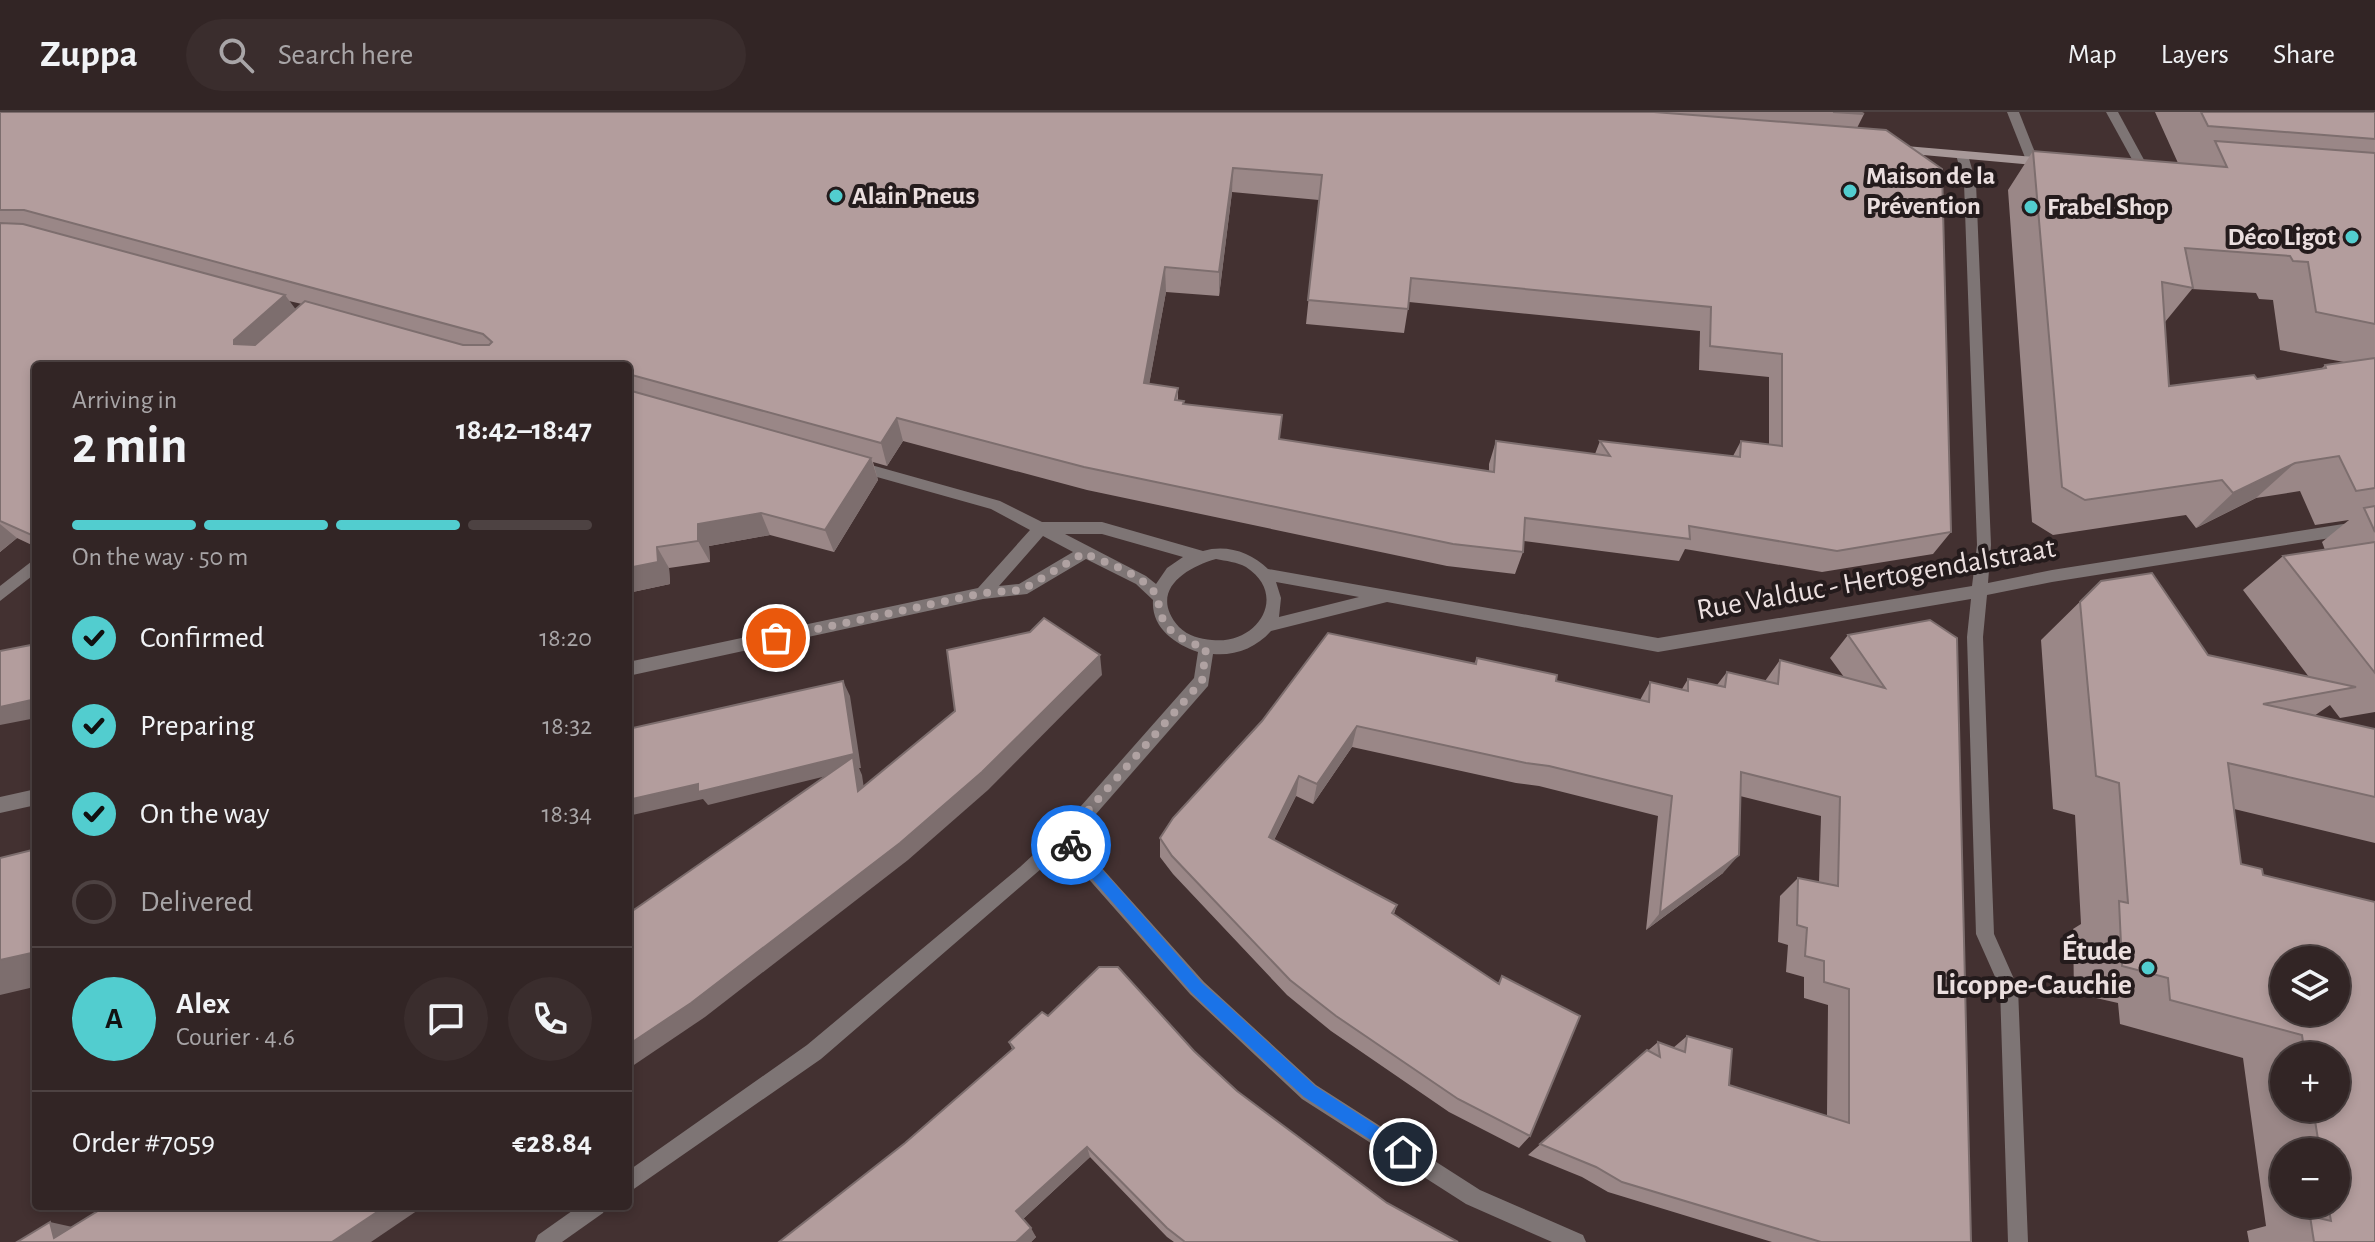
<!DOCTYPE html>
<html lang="en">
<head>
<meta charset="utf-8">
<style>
	body { margin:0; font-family:"Alegreya Sans",sans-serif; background:#3a2d2d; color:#f1f3f6; height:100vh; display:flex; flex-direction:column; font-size:30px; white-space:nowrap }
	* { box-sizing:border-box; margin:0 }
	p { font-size:26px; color:#a8a5a7 }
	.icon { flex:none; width:44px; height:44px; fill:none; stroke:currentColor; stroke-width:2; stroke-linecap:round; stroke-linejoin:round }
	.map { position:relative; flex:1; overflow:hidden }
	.details { position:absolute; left:32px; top:250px; width:600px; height:848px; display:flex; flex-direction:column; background:#322525; border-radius:8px; box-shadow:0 4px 12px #0003,0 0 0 2px #4d4242 }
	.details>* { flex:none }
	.fabs { position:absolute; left:2270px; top:834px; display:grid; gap:16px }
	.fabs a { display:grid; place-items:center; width:80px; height:80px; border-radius:50%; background:#322525; box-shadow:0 4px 12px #0003,0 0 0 2px #4d4242; font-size:40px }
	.pin { position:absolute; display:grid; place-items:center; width:68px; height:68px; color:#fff; margin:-34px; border:4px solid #fff; border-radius:50%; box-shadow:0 2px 8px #0007 }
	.courier { position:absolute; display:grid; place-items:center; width:80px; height:80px; margin:-40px; border:6px solid #1a73e8; border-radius:50%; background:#fff; color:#222; box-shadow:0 2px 10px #0007 }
	.summary em { font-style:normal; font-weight:700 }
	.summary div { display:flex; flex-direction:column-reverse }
	.summary { display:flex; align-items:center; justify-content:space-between; height:136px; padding:0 40px }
	h1 { font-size:52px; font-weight:700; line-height:60px }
	.bar { display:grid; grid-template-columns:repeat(4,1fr); gap:12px 8px; align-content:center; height:96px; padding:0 40px }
	.bar i { height:10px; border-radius:6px; background:#4d4242 }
	.bar .on { background:#52cdcf }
	.bar p { grid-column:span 4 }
	.line { display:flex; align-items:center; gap:20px; padding:0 40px; border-top:2px solid #4d4242 }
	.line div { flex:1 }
	.round { display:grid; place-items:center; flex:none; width:84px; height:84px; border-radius:42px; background:#3a2d2d }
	ol { padding:0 40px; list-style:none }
	li { display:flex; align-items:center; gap:24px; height:88px }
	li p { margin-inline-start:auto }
	li .icon { padding:8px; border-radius:50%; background:#52cdcf; color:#111; stroke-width:4 }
	li:last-child { color:#a8a5a7 }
	li i { width:44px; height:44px; border:4px solid #4d4242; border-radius:50% }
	header { display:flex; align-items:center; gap:48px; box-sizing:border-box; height:112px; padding:0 40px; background:#322525; border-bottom:2px solid #4d4242 }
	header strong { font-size:38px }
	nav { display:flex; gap:44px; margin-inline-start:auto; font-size:28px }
	.search { width:560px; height:72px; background:#3a2d2d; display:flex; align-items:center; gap:20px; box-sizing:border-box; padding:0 28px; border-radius:44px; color:#a8a5a7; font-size:30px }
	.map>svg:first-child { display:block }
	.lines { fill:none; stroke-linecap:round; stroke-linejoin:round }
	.street { fill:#7e7575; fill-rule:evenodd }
	.secondary { fill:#a79898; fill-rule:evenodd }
	.wall { fill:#9a8787; fill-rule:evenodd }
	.shaded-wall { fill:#7d6e6e }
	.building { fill:#b39d9d; stroke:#7d6e6e; stroke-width:2; fill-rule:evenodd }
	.route { fill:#1a73e8 }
	.done { stroke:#b0a2a2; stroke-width:8; stroke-dasharray:0 14.4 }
	.poi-dot { fill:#52cdcf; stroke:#241b1c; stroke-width:3 }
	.labels { text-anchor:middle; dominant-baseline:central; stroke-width:8; stroke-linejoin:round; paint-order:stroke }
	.far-poi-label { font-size:26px; font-weight:bold; fill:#ebdfdf; stroke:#241b1c; text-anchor:start }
	.street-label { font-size:30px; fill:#ebdfdf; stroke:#241b1c }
	.poi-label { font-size:30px; font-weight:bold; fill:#ebdfdf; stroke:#241b1c; text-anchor:end }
</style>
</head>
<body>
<header>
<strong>Zuppa</strong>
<div class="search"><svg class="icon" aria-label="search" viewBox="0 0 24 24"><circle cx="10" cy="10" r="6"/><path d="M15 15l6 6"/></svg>Search here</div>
<nav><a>Map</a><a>Layers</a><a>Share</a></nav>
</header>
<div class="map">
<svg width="2375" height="1130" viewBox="0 0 2375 1130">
	<rect width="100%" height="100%" fill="#433131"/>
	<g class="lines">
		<g class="street">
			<path d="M 2007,0 L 2019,0 L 2038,48 L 2036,51 L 2028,51 L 2026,48 Z"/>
			<path d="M 2106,0 L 2118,0 L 2149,57 L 2147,60 L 2139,60 Z"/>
			<path d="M 1962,39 L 1968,43 L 1976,71 L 1991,433 L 1988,471 L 2052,458 L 2375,407 L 2375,419 L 2052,470 L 1987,483 L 1983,525 L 1994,822 L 2018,876 L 2028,1130 L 2008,1130 L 2000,876 L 1976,822 L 1967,525 L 1971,487 L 1658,540 L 1387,490 L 1271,519 C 1256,536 1235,544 1213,542 L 1208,574 L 1075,726 L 1204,870 L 1316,973 L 1480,1078 L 1583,1123 L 1586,1130 L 1552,1130 L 1466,1092 L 1302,987 L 1190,882 L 1063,738 L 821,947 L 628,1081 L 628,1059 L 807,933 L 1020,755 L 1058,720 L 1194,566 L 1198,540 C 1174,532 1151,515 1153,488 L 1136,472 L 1086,447 L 1027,482 L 983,487 L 628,564 L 628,550 L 978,476 L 1030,418 L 991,397 L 852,358 L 850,354 L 852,350 L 857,349 L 1000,389 L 1042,410 L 1102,410 L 1203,439 C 1226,432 1251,440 1268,457 L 1658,526 L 1972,474 L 1977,433 L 1964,71 L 1956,43 ZM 1065,422 L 1102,422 L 1183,445 L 1167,456 L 1156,472 L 1146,464 ZM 1043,424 L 1073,440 L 1019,472 L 999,474 ZM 1216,447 C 1226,449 1237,450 1246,455 C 1289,483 1258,533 1212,528 C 1200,527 1188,524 1179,515 C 1148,480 1184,456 1216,447 ZM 1276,470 L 1359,485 L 1279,505 L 1281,486 Z"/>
			<path d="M 36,446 L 36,461 L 0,489 L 0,474 Z"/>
			<path d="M 36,677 L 36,693 L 0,701 L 0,685 Z"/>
			<path d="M 579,1094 L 606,1094 L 603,1101 L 562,1130 L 535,1130 L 538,1123 Z"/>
		</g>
		<path class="secondary" d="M 1894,33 L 2046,46 L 2052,50 L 2046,54 L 1890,40 L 1888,37 Z"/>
	</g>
	<g class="wall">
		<path d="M 0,0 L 1860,0 L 1864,2 L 1857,16 L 1951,420 L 1933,442 L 1822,460 L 1685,437 L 1679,449 L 1524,429 L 1523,440 L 1515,462 L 1447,454 L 1087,378 L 903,329 L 887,354 L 873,350 L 878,368 L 834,440 L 770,423 L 709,434 L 710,450 L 669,456 L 670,472 L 628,481 L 628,254 L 36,254 L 36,435 L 17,426 L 0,440 ZM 1232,80 L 1319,88 L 1306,212 L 1404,221 L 1409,190 L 1700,219 L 1699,258 L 1769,265 L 1769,333 L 1741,329 L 1733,344 L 1600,329 L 1595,342 L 1496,329 L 1489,352 L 1489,359 L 1279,328 L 1184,292 L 1178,289 L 1178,276 L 1149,272 L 1166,180 L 1219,184 ZM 289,189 L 302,192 L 295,198 Z"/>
		<path d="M 2155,0 L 2375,0 L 2375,600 L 2340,606 L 2330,593 L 2314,604 L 2375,617 L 2375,731 L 2234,697 L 2241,752 L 2262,757 L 2263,763 L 2375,790 L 2375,1130 L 2249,1130 L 2247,1119 L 2266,1114 L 2243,946 L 2120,912 L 2118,891 L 2074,881 L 2073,817 L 2081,812 L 2075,703 L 2053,697 L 2041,528 L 2101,469 L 2152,461 L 2208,543 L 2309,565 L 2243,478 L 2283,444 L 2325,438 L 2322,430 L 2349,408 L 2315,413 L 2300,379 L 2256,386 L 2196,416 L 2186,403 L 2053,423 L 2032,410 L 2008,78 L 2033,39 L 2178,51 ZM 2192,177 L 2256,181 L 2259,187 L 2273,188 L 2280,238 L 2344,250 L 2325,253 L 2322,256 L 2257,267 L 2254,263 L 2169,274 L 2165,210 ZM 2284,848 L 2336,848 L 2336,900 L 2284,900 ZM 2284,944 L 2336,944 L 2336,996 L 2284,996 ZM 2284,1040 L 2336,1040 L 2336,1092 L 2284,1092 Z"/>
		<path d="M 1930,508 L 1971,1130 L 1772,1130 L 1608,1080 L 1582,1065 L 1528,1043 L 1658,930 L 1673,936 L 1687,924 L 1729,973 L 1827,1004 L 1828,893 L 1804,886 L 1804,865 L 1786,860 L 1788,833 L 1778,830 L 1780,784 L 1798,766 L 1819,770 L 1821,704 L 1740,684 L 1723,761 L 1646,818 L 1658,704 L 1539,674 L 1516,671 L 1352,635 L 1313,692 L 1296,684 L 1274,728 L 1397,793 L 1394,802 L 1498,871 L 1502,864 L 1530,1024 L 1519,1036 L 1449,1000 L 1331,919 L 1287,883 L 1173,762 L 1160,745 L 1160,726 L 1173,706 L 1474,552 L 1477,546 L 1556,569 L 1640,588 L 1650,570 L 1682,577 L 1688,567 L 1717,573 L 1727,560 L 1765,569 L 1780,548 L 1844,565 L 1830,546 L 1848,523 Z"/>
		<path d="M 1048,904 L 1194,939 L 1237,979 L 1387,1091 L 1458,1130 L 1174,1130 L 1167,1125 L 1090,1045 L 1023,1107 L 1036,1125 L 1031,1130 L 779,1130 L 905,1031 L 1012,937 L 1009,930 Z"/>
	</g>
	<g class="shaded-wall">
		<path d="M 1233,56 L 1232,80 L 1219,184 L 1219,160 Z"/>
		<path d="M 1165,155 L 1166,180 L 1145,295 L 1144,271 Z"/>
		<path d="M 285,183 L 303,207 L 254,252 L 234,232 L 234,228 Z"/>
		<path d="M 897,306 L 903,329 L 887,354 L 881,331 Z"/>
		<path d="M 871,346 L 878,368 L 834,440 L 825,418 Z"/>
		<path d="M 2295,351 L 2256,386 L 2196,416 L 2233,381 Z"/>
		<path d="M 761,401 L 770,423 L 709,434 L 710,450 L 698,429 L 698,412 Z"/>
		<path d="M 0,412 L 17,426 L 0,440 Z"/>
		<path d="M 657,435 L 669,456 L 670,472 L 628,481 L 628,456 Z"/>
		<path d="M 1100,543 L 1102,563 L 988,678 L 908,748 L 705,905 L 628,957 L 628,933 Z"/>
		<path d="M 843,569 L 850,584 L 861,656 L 859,656 L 862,663 L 867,697 L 858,679 L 855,657 L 708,693 L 703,687 L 628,704 L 628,688 Z"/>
		<path d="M 36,587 L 36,606 L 0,613 L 0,595 Z"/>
		<path d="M 1357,614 L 1352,635 L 1313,692 L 1317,672 Z"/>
		<path d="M 1299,664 L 1296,684 L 1266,744 L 1269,725 Z"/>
		<path d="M 1739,743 L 1723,761 L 1646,818 L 1660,801 Z"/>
		<path d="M 36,840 L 36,864 L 34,875 L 0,883 L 0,848 Z"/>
		<path d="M 1087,1035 L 1090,1045 L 1022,1108 L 1016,1099 Z"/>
		<path d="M 386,1094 L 424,1094 L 371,1130 L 332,1130 Z"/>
		<path d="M 50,1110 L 86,1118 L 54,1126 Z"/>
		<path d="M 1031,1116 L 1036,1125 L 1031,1130 L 1016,1130 Z"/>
	</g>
	<g class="building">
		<path d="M 0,0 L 1654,0 L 1886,18 L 1942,57 L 1951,420 L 1837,439 L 1689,414 L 1690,427 L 1525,406 L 1523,440 L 1453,432 L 1084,355 L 897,306 L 881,331 L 628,262 L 628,254 L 36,254 L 36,425 L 0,409 L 0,111 L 23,112 L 285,183 L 234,228 L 234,232 L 255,233 L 305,189 L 463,233 L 489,233 L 492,230 L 483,222 L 24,98 L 0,98 ZM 1233,56 L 1322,63 L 1308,188 L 1408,197 L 1411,166 L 1711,195 L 1710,234 L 1782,242 L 1782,334 L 1741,329 L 1740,345 L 1600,329 L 1610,344 L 1496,329 L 1494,360 L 1279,327 L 1282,303 L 1183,292 L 1184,289 L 1175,288 L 1178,276 L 1144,271 L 1165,155 L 1219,160 Z"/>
		<path d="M 1833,0 L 1860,0 L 1864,2 Z"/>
		<path d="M 2201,0 L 2375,0 L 2375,27 L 2208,14 Z"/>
		<path d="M 2215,29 L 2375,41 L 2375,212 L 2316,200 L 2308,150 L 2293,149 L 2290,144 L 2185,136 L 2193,176 L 2162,170 L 2169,274 L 2254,263 L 2257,267 L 2326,256 L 2325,253 L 2375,246 L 2375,376 L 2356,379 L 2339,344 L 2295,351 L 2233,381 L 2222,368 L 2085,388 L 2062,375 L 2033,39 L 2227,55 Z"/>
		<path d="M 628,278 L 871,346 L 825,418 L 761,401 L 698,412 L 698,429 L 657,435 L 658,450 L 628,456 Z"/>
		<path d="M 2375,394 L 2375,420 L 2364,396 Z"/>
		<path d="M 2375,430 L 2375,561 L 2283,444 Z"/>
		<path d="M 2152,461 L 2208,543 L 2356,575 L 2263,592 L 2375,617 L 2375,685 L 2228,651 L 2241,752 L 2262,757 L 2263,763 L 2375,790 L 2375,1130 L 2314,1130 L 2310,1104 L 2331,1109 L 2328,1092 L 2336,1092 L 2336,1040 L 2320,1040 L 2313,996 L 2336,996 L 2336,944 L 2305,944 L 2302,923 L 2170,888 L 2168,866 L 2122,854 L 2119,789 L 2128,791 L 2119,671 L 2096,664 L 2080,490 L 2101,469 ZM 2284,848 L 2336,848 L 2336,900 L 2284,900 Z"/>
		<path d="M 1044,506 L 1100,543 L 982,660 L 900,731 L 691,891 L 628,933 L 628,802 L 853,645 L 858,679 L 955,599 L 947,538 L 1030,520 Z"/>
		<path d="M 1930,508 L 1957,526 L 1971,1130 L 1821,1130 L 1622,1070 L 1596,1055 L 1540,1032 L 1647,938 L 1660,945 L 1658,930 L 1685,940 L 1687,924 L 1732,937 L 1729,973 L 1849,1011 L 1849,877 L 1824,870 L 1824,849 L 1805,844 L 1807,816 L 1797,813 L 1798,766 L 1838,774 L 1840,685 L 1741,660 L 1739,743 L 1660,801 L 1672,684 L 1549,654 L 1526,651 L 1357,614 L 1317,672 L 1299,664 L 1269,725 L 1397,793 L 1392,801 L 1499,872 L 1502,864 L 1580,904 L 1530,1024 L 1458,987 L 1336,904 L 1290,868 L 1172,744 L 1160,726 L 1173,706 L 1262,609 L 1328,521 L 1476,552 L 1477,546 L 1557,563 L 1556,569 L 1649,590 L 1650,570 L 1688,579 L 1688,567 L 1725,575 L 1727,560 L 1778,572 L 1780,548 L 1885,576 L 1848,523 Z"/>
		<path d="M 36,532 L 36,587 L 0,595 L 0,539 Z"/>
		<path d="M 843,569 L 854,642 L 698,680 L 698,672 L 628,688 L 628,617 Z"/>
		<path d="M 36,737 L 36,840 L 0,848 L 0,746 Z"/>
		<path d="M 1099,855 L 1118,855 L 1194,939 L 1237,979 L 1387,1091 L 1458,1130 L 1185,1130 L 1167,1116 L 1087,1035 L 1016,1099 L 1031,1116 L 1016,1130 L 779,1130 L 905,1031 L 1014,936 L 1009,930 L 1042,900 L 1048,904 Z"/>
		<path d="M 106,1094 L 164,1094 L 165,1095 L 167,1094 L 386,1094 L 332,1130 L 17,1130 L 50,1110 L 54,1126 Z"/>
	</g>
	<path class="route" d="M 1071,726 L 1076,728 L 1202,871 L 1225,891 L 1315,974 L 1408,1034 L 1408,1045 L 1397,1045 L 1304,985 L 1214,902 L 1192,881 L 1066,737 L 1064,733 Z"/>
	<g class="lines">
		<path class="done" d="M 776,526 L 983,481 L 1022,478 L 1084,441 C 1107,452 1139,460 1155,481 C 1159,486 1158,492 1160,499 C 1165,521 1186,530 1206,536 L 1202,569 L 1064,726 L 1071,733"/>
	</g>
	<g class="poi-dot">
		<circle cx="1850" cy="79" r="8"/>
		<circle cx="836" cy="84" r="8"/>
		<circle cx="2031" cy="95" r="8"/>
		<circle cx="2352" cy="125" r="8"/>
		<circle cx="2148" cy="856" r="8"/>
	</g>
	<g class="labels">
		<g class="far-poi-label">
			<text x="1866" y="64">Maison de la<tspan x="1866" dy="30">Prévention</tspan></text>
			<text x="852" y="84">Alain Pneus</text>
			<text x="2047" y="95">Frabel Shop</text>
			<text x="2336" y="125" text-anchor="end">Déco Ligot</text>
		</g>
		<g class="street-label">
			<text transform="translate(1876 467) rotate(-10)">Rue Valduc - Hertogendalstraat</text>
		</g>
		<g class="poi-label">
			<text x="2132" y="839">Étude<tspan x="2132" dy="34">Licoppe-Cauchie</tspan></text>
		</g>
	</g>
</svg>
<div class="fabs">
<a><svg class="icon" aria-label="layers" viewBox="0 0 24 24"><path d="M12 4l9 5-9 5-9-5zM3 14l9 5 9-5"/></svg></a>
<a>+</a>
<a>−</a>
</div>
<div class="pin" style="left:776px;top:526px;background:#ea580c"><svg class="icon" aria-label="bag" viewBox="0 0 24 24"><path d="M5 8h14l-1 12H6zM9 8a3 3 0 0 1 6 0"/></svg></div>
<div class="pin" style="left:1403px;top:1040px;background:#1f2937"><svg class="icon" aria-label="home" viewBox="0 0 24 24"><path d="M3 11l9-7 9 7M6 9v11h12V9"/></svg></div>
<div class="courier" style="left:1071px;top:733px"><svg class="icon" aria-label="bike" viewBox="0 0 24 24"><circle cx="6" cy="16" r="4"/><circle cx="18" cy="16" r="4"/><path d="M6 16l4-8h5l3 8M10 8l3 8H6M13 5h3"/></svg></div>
<section class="details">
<div class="summary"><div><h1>2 min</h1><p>Arriving in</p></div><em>18:42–18:47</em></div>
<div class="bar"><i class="on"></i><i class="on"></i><i class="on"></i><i></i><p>On the way · 50 m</p></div>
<ol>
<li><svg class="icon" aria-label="check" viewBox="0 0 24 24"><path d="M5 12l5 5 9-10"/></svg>Confirmed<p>18:20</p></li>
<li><svg class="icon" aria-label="check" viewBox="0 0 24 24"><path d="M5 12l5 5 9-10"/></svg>Preparing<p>18:32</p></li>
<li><svg class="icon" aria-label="check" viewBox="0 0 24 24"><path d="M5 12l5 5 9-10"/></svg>On the way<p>18:34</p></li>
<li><i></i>Delivered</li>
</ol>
<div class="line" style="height:144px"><b class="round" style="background:#52cdcf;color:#111">A</b><div><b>Alex</b><p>Courier · 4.6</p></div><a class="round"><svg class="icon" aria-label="chat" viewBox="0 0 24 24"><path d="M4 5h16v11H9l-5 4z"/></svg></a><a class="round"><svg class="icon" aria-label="phone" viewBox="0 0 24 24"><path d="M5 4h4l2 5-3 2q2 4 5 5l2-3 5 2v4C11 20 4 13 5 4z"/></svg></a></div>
<div class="line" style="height:104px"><div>Order #7059</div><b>€28.84</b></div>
</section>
</div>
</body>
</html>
